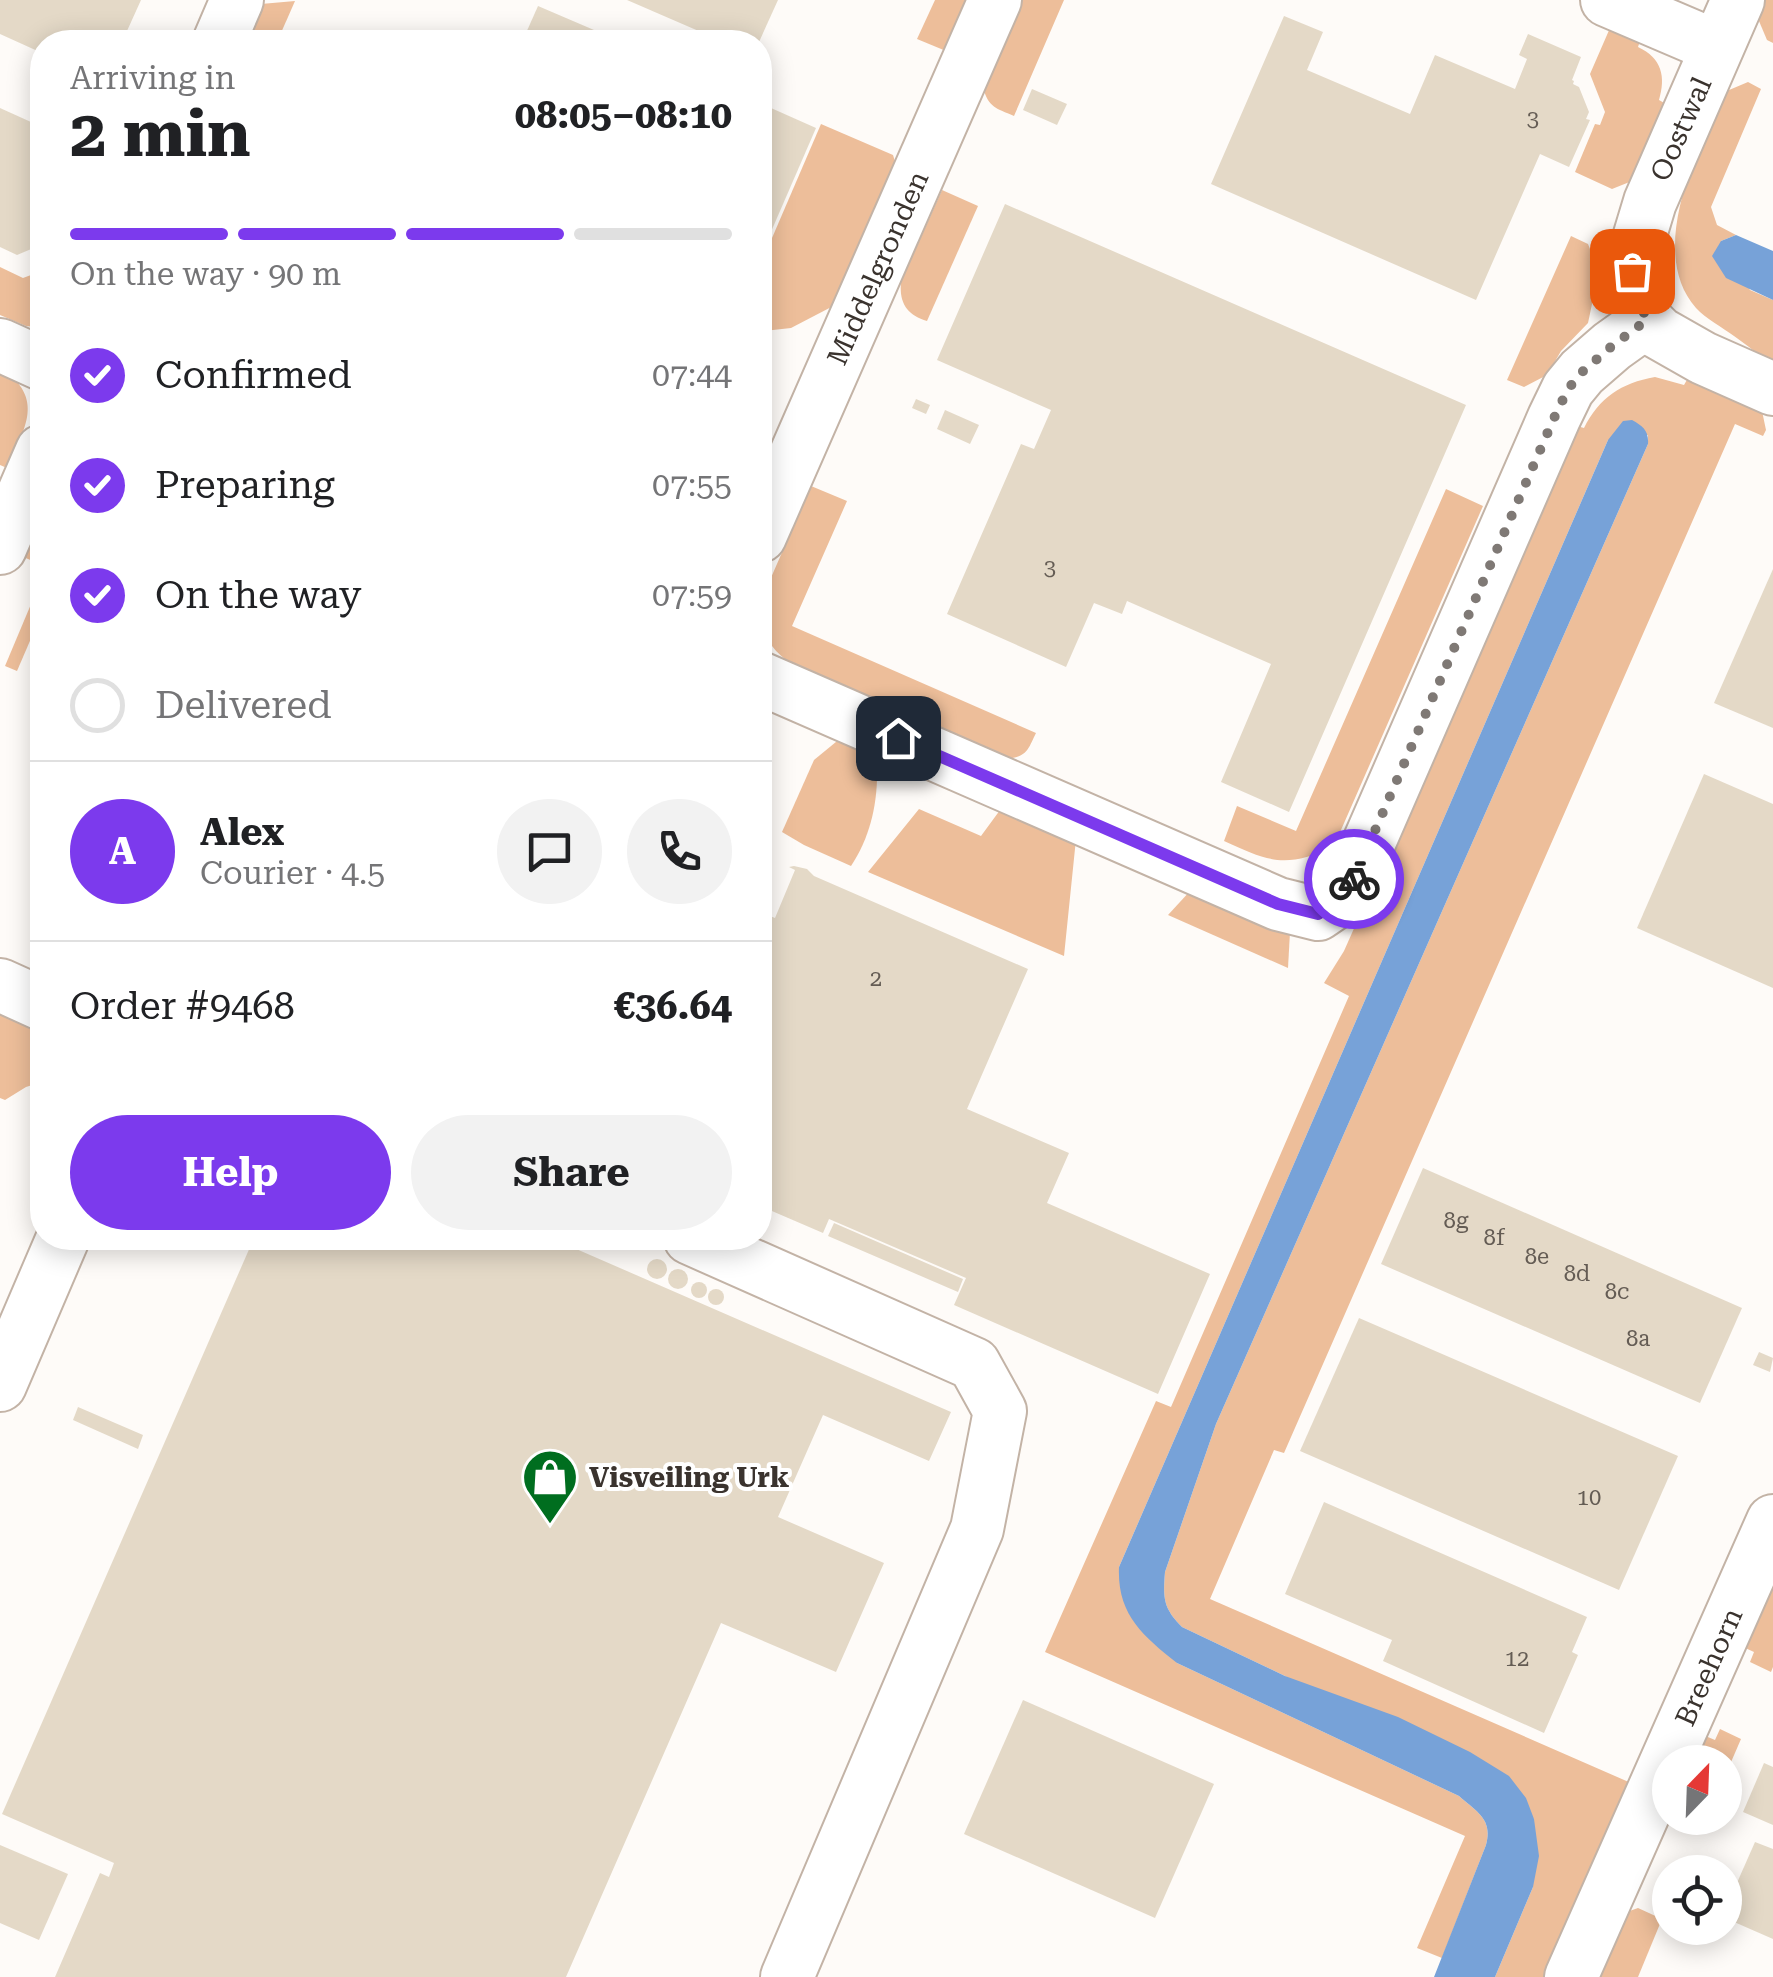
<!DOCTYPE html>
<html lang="en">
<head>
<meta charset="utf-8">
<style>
	body { margin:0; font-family:"Roboto Serif",serif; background:#f2f2f2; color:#202124; height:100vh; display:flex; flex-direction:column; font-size:38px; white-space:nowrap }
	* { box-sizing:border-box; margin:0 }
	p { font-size:32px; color:#757577 }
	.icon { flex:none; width:55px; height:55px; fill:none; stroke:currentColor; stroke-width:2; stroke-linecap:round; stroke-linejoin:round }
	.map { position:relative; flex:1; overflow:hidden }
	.drawer { position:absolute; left:30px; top:30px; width:742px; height:1220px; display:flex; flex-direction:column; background:#fff; border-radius:40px; box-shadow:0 5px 25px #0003 }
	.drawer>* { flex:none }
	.needle { width:65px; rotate:23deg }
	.buttons { position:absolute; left:1652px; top:1745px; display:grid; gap:20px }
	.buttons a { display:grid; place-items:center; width:90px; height:90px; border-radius:50%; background:#fff; box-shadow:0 5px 25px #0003; font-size:50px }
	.pin { position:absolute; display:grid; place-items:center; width:85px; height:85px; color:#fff; margin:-42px; border-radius:20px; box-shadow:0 5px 15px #0006 }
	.courier { position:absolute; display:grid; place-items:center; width:100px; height:100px; margin:-50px; border:8px solid #7c3aed; border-radius:50%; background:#fff; color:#222; box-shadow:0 2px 12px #0007 }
	.head em { font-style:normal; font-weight:700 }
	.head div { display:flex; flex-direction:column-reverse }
	.head { display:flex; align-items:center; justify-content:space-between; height:170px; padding:0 40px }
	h1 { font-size:65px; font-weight:700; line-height:75px }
	.bar { display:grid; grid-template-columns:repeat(4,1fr); gap:15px 10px; align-content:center; height:120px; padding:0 40px }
	.bar i { height:12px; border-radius:8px; background:#e0e0e0 }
	.bar .current { background:#7c3aed }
	.bar p { grid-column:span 4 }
	.line { display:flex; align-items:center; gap:25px; padding:0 40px; border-top:2px solid #e0e0e0 }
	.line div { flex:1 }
	.round { display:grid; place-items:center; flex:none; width:105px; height:105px; border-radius:52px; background:#f2f2f2 }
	ol { padding:0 40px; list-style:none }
	li { display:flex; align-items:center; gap:30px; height:110px }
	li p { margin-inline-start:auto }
	li .icon { padding:10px; border-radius:50%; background:#7c3aed; color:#fff; stroke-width:4 }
	li:last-child { color:#757577 }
	li i { width:55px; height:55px; border:5px solid #e0e0e0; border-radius:50% }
	.action { display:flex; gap:20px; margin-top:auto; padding:20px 40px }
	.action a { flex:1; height:115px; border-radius:60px; background:#7c3aed; color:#fff; font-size:40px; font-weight:700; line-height:115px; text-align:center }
	.action a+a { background:#f2f2f2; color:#202124 }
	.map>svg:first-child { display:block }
	.green { fill:#edbe9a }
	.water { fill:#77a2d8 }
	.building { fill:#e4d9c7 }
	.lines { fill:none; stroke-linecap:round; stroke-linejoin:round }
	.minor-casing { stroke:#c3b3a6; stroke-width:56 }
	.minor { stroke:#fff; stroke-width:52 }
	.done { stroke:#7f7975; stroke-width:10; stroke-dasharray:0 18 }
	.route { stroke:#7c3aed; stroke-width:12 }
	.labels { text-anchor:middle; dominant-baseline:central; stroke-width:8; stroke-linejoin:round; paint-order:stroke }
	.number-label { font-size:22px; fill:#645c54 }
	.street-label { font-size:28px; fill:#3a332e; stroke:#fff }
	.poi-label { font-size:28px; font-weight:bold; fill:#3a332e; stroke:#fff; text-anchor:start }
</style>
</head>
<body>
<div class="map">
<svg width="1773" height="1977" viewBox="0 0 1773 1977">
	<rect width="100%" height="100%" fill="#fefbf8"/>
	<g class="green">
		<path d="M 935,0 L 969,0 L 946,51 L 917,39 Z"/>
		<path d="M 1022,0 L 1064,0 L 1014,116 C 996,108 989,108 983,88 Z"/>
		<path d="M 1762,0 L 1773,0 L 1773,43 L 1767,40 L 1756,14 Z"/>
		<path d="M 295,1 L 277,42 L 245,42 L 261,4 Z"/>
		<path d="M 1610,28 L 1640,41 L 1638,47 C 1662,58 1666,77 1659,100 L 1666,104 L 1632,181 L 1612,189 L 1575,172 L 1595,124 L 1600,125 L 1605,112 L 1590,74 Z"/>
		<path d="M 1748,82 L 1761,89 L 1711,207 L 1717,225 L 1736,235 L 1721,241 L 1750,290 L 1773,300 L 1773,362 C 1759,356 1747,345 1734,336 C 1722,327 1706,319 1696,308 C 1646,251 1698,151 1722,93 Z"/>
		<path d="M 821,124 L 893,155 L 897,168 L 839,303 L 791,328 L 764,331 L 760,329 L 760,266 Z"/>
		<path d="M 942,190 L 978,206 L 927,321 C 907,315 899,303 901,282 Z"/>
		<path d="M 1571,236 L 1588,244 L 1596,264 L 1592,278 L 1592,304 L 1588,323 L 1561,351 L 1547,375 L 1524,387 L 1507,380 Z"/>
		<path d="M 42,263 L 42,328 L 26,326 L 0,315 L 0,267 L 23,278 L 39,272 Z"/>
		<path d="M 0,367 C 46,399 25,427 7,468 L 0,465 Z"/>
		<path d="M 1655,377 L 1684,385 L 1688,378 L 1762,411 L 1766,430 L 1763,436 L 1735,424 L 1284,1453 L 1274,1450 L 1210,1599 L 1631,1783 L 1545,1977 L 1495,1977 L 1533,1887 L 1534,1819 L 1285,1676 L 1182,1627 C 1163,1608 1163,1598 1165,1572 L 1216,1424 L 1648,444 L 1648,435 L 1608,440 L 1119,1567 L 1177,1663 L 1459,1796 C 1477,1812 1493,1819 1486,1845 L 1442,1958 L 1417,1948 L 1465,1836 L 1045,1652 L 1156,1401 L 1171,1407 L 1349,996 L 1324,983 L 1344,951 L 1577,426 L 1584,428 C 1599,398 1621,383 1655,377 Z"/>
		<path d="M 811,486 L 847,501 L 792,626 L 1036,733 C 1028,749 1028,756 1008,759 L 792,664 C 767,648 756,625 763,596 Z"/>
		<path d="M 1446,489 L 1483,506 L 1334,846 C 1286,869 1270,862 1224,841 L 1237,806 L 1296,831 Z"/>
		<path d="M 42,506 L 42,565 L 21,556 Z"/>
		<path d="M 42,578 L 42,613 L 17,671 L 5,666 Z"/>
		<path d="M 842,737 L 876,753 C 880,793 873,833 851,866 L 804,845 L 782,832 L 814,760 Z"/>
		<path d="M 1003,806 L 1076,839 L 1064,956 L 868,872 L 919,809 L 981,836 Z"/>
		<path d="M 1191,890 L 1290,932 L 1288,968 L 1168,915 Z"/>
		<path d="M 0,1009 L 42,1030 L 42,1082 L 26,1087 L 5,1100 L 0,1098 Z"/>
		<path d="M 1773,1578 L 1773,1667 L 1771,1672 L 1750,1662 L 1754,1652 L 1743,1647 Z"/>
		<path d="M 1720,1729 L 1741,1739 L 1725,1776 L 1725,1762 L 1691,1762 L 1703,1735 L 1715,1740 Z"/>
		<path d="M 1638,1908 L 1662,1919 L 1638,1977 L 1596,1977 L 1624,1913 Z"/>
	</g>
	<g class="water">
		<path d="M 1736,235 L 1773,251 L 1773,300 L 1726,278 L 1712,256 L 1721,241 Z"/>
		<path d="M 1632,420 C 1643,426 1649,431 1648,444 L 1216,1424 L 1165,1572 C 1163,1598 1163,1608 1182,1627 L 1285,1676 L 1398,1717 L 1470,1752 L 1509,1776 L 1526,1798 L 1534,1819 L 1539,1856 L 1533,1887 L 1495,1977 L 1434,1977 L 1486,1845 C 1493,1819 1477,1812 1459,1796 L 1177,1663 C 1142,1635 1117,1614 1119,1567 L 1608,440 L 1623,421 Z"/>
	</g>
	<g class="building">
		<path d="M 0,0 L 141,0 L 122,42 L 42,42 L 42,53 L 0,34 Z"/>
		<path d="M 627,0 L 778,0 L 759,42 L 724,42 Z"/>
		<path d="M 538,6 L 622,42 L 522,42 Z"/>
		<path d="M 1284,16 L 1323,32 L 1307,70 L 1410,114 L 1435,55 L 1515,89 L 1527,59 L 1519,55 L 1528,34 L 1581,57 L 1572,80 L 1574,81 L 1573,84 L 1579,87 L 1589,112 L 1586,119 L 1590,120 L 1569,167 L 1540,154 L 1476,300 L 1211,184 Z"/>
		<path d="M 1032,89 L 1067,104 L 1057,125 L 1023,110 Z"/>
		<path d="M 760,103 L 816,128 L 760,257 Z"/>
		<path d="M 0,108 L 42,127 L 42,232 L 36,247 L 17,255 L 0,247 Z"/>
		<path d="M 1005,204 L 1466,405 L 1289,812 L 1221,782 L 1271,664 L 1127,601 L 1122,614 L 1094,603 L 1066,667 L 947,614 L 1021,444 L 1034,449 L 1051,410 L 937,360 Z"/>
		<path d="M 916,399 L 930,405 L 926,414 L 912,408 Z"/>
		<path d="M 945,410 L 979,425 L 970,444 L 937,429 Z"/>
		<path d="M 1773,569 L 1773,728 L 1714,703 Z"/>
		<path d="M 1704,774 L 1773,804 L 1773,988 L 1637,928 Z"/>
		<path d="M 794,866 L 807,869 L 814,876 L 1028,969 L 967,1109 L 1069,1153 L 1047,1203 L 1210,1274 L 1158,1394 L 954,1305 L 966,1278 L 829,1219 L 823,1233 L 760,1206 L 760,912 L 775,918 L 795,870 L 789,867 Z"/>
		<path d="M 1423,1168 L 1742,1308 L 1700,1403 L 1381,1264 Z"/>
		<path d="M 834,1223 L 963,1279 L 958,1292 L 828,1236 Z"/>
		<path d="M 254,1238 L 551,1238 L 951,1412 L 929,1461 L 823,1415 L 778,1517 L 884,1563 L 836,1672 L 721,1623 L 566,1977 L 55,1977 L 100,1873 L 109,1877 L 114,1863 L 2,1814 Z"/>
		<circle cx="657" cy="1269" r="10"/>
		<circle cx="678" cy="1279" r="10"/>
		<circle cx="699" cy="1290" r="8"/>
		<circle cx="716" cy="1297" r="8"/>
		<path d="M 1359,1318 L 1678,1456 L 1619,1590 L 1300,1451 Z"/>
		<path d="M 1759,1352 L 1773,1358 L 1770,1372 L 1753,1365 Z"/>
		<path d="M 78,1407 L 143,1435 L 138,1449 L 73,1420 Z"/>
		<path d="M 1324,1502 L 1587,1617 L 1572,1652 L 1578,1655 L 1544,1733 L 1383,1661 L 1392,1640 L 1285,1594 Z"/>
		<path d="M 1023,1700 L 1214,1784 L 1155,1918 L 964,1834 Z"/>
		<path d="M 1764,1763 L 1773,1767 L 1773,1825 L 1743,1812 Z"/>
		<path d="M 1755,1842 L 1773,1849 L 1773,1939 L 1725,1918 L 1725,1910 Z"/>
		<path d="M 0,1845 L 68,1874 L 39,1940 L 0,1923 Z"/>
	</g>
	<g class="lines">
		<g class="minor-casing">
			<g id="minor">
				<path d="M 1607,0 L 1717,47"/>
				<path d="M 1738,0 L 1650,202 L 1637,245 L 1632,283 L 1647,321 L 1659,333 L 1703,358 L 1773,389"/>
				<path d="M 219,42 L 237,0"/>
				<path d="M 0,345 L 42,364"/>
				<path d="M 760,536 L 995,0"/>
				<path d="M 0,548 L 42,451"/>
				<path d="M 760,678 L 1278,904 L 1318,914 L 1346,895 L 1554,418 L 1568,389 L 1582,372 L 1612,346 L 1647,321"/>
				<path d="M 0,985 L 42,1004"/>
				<path d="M 690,1238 L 974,1364 L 1000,1411 L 977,1529 L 787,1977"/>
				<path d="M 0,1385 L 63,1238"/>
				<path d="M 1571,1977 L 1773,1521"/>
			</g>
		</g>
		<use href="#minor" class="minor"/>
	</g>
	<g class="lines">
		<path class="done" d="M 1354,879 L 1554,418 L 1568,389 L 1582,372 L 1612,346 L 1647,320 L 1632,284 L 1632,271"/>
		<path class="route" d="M 898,738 L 1278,904 L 1318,914 L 1346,895 L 1354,879"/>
	</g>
	<defs>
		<g id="shop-pin" transform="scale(2.875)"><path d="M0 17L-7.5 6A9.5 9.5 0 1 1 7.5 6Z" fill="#006e1f" stroke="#fff"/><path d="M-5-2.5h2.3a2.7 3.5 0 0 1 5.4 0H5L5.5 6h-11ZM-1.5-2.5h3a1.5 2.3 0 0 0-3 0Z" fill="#fff"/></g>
	</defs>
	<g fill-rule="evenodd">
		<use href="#shop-pin" x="550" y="1477"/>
	</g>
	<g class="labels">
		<g class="number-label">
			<text x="1533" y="118">3</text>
			<text x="1050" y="567">3</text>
			<text x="876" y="978">2</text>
			<text x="1456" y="1220">8g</text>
			<text x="1494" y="1237">8f</text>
			<text x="1537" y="1256">8e</text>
			<text x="1577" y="1273">8d</text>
			<text x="1617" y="1291">8c</text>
			<text x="1638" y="1338">8a</text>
			<text x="1589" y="1497">10</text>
			<text x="1517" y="1658">12</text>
		</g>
		<g class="street-label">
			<text transform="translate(1681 129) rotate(-66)">Oostwal</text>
			<text transform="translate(878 268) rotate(-66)">Middelgronden</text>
			<text transform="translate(1709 1667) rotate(-66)">Breehorn</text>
		</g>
		<g class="poi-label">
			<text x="589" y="1477">Visveiling Urk</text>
		</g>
	</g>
</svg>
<div class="buttons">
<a><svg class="needle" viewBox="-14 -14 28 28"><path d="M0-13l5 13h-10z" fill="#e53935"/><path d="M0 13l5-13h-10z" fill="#757577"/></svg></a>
<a><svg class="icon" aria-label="locate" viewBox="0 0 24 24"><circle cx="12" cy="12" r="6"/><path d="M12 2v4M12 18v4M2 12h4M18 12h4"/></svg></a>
</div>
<div class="pin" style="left:1632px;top:271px;background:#ea580c"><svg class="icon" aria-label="bag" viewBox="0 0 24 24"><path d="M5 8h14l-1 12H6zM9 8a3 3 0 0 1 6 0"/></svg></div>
<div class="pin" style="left:898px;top:738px;background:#1f2937"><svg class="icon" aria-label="home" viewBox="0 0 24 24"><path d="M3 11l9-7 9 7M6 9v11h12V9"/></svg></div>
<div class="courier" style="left:1354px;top:879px"><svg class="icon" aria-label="bike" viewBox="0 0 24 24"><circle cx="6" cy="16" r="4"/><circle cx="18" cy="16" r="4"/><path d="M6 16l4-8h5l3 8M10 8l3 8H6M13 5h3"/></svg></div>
<section class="drawer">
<div class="head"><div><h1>2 min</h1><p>Arriving in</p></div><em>08:05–08:10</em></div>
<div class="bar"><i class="current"></i><i class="current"></i><i class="current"></i><i></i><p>On the way · 90 m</p></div>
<ol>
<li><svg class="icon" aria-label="check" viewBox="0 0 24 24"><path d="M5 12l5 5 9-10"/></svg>Confirmed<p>07:44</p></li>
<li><svg class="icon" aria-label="check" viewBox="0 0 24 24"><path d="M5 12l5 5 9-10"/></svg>Preparing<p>07:55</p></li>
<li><svg class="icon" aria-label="check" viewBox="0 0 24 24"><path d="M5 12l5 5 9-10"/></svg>On the way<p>07:59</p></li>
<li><i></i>Delivered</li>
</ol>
<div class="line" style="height:180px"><b class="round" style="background:#7c3aed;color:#fff">A</b><div><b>Alex</b><p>Courier · 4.5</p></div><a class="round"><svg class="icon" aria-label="chat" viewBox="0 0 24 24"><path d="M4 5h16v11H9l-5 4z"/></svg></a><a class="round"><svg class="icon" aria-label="phone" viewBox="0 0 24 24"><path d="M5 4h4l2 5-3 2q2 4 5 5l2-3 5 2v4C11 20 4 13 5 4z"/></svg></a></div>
<div class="line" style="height:130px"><div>Order #9468</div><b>€36.64</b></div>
<div class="action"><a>Help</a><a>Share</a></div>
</section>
</div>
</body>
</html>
